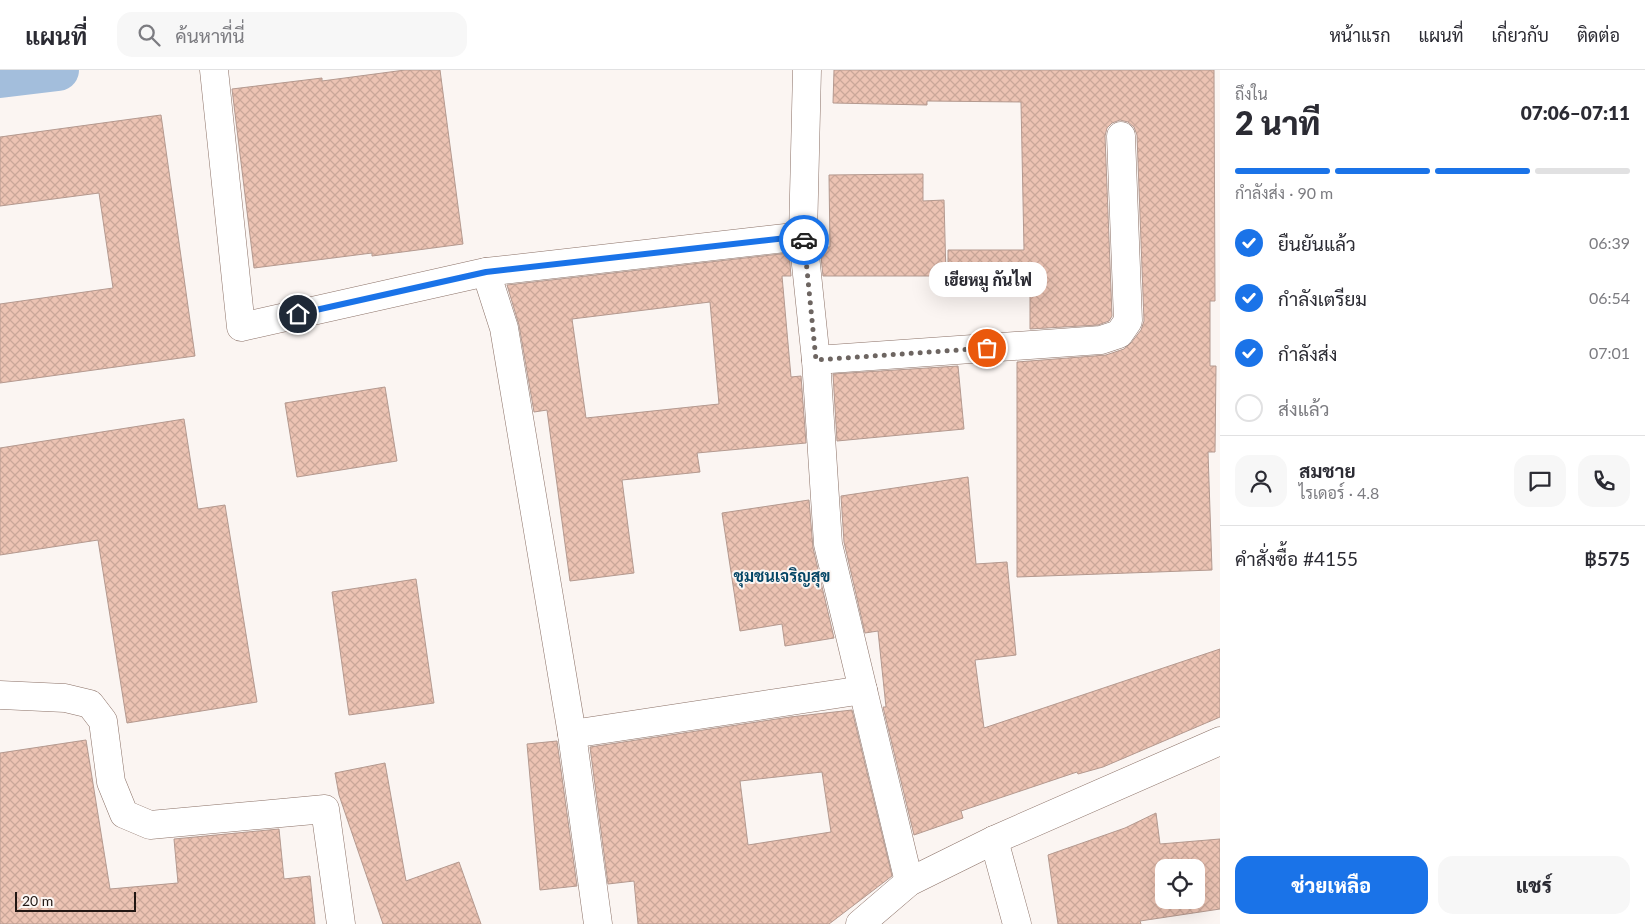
<!DOCTYPE html>
<html lang="th">
<head>
<meta charset="utf-8">
<style>
	body { margin:0; font-family:Lato,Sarabun,sans-serif; background:#f7f7f7; color:#2b2b33; height:100vh; display:flex; flex-direction:column; font-size:19px; white-space:nowrap }
	* { box-sizing:border-box; margin:0 }
	p { font-size:16px; color:#7c7c81 }
	.icon { flex:none; width:28px; height:28px; fill:none; stroke:currentColor; stroke-width:2; stroke-linecap:round; stroke-linejoin:round }
	.map { position:relative; flex:1; overflow:hidden }
	.details { display:flex; flex-direction:column; background:#fff; width:425px }
	.details>* { flex:none }
	.tools { position:absolute; left:1155px; top:789px; display:grid; gap:10px }
	.tools a { display:grid; place-items:center; width:50px; height:50px; border-radius:10px; background:#fff; box-shadow:0 5px 20px #0002; font-size:25px }
	.scale { position:absolute; left:15px; bottom:12px; width:121px; box-sizing:border-box; padding-left:5px; border:2px solid #211713; border-top:0; font-size:14px; line-height:18px; white-space:nowrap; color:#211713; -webkit-text-stroke:4px #fbf5f2; paint-order:stroke }
	.pin { position:absolute; display:grid; place-items:center; width:42px; height:42px; color:#fff; margin:-21px; border:2px solid #fff; border-radius:50%; box-shadow:0 1px 5px #0007 }
	.courier { position:absolute; display:grid; place-items:center; width:50px; height:50px; margin:-25px; border:4px solid #1a73e8; border-radius:50%; background:#fff; color:#222; box-shadow:0 1px 6px #0007 }
	.bubble { position:absolute; height:35px; border-radius:15px; background:#fff; box-shadow:0 5px 20px #0002; font-size:16px; font-weight:800; line-height:35px; text-align:center }
	.headline em { font-style:normal; font-weight:800 }
	.headline div { display:flex; flex-direction:column-reverse }
	.headline { display:flex; align-items:center; justify-content:space-between; height:85px; padding:0 15px }
	h1 { font-size:32px; font-weight:800; line-height:38px }
	.bar { display:grid; grid-template-columns:repeat(4,1fr); gap:8px 5px; align-content:center; height:60px; padding:0 15px }
	.bar i { height:6px; border-radius:4px; background:#e1e1e2 }
	.bar .selected { background:#1a73e8 }
	.bar p { grid-column:span 4 }
	.line { display:flex; align-items:center; gap:12px; padding:0 15px; border-top:1px solid #e1e1e2 }
	.line div { flex:1 }
	.round { display:grid; place-items:center; flex:none; width:52px; height:52px; border-radius:15px; background:#f7f7f7 }
	ol { padding:0 15px; list-style:none }
	li { display:flex; align-items:center; gap:15px; height:55px }
	li p { margin-inline-start:auto }
	li .icon { padding:5px; border-radius:50%; background:#1a73e8; color:#fff; stroke-width:4 }
	li:last-child { color:#7c7c81 }
	li i { width:28px; height:28px; border:2px solid #e1e1e2; border-radius:50% }
	.cta { display:flex; gap:10px; margin-top:auto; padding:10px 15px }
	.cta a { flex:1; height:58px; border-radius:15px; background:#1a73e8; color:#fff; font-size:20px; font-weight:800; line-height:58px; text-align:center }
	.cta a+a { background:#f7f7f7; color:#2b2b33 }
	header { display:flex; align-items:center; gap:30px; box-sizing:border-box; height:70px; padding:0 25px; background:#fff; border-bottom:1px solid #e1e1e2 }
	header strong { font-size:24px }
	nav { display:flex; gap:28px; margin-inline-start:auto; font-size:18px }
	.search { width:350px; height:45px; background:#f7f7f7; display:flex; align-items:center; gap:12px; box-sizing:border-box; padding:0 18px; border-radius:15px; color:#7c7c81; font-size:19px }
	main { display:flex; flex:1; min-height:0 }
	.map>svg:first-child { display:block }
	.lines { fill:none; stroke-linecap:round; stroke-linejoin:round }
	.canal { stroke:#a3bedc; stroke-width:42 }
	.building { fill:url(#building-cross-hatch); stroke:#b4998f; fill-rule:evenodd }
	.minor-casing { stroke:#8b7167; stroke-width:29 }
	.minor { stroke:#fff; stroke-width:28 }
	.done { stroke:#6d6561; stroke-width:5; stroke-dasharray:0 9 }
	.route { stroke:#1a73e8; stroke-width:6 }
	.labels { text-anchor:middle; dominant-baseline:central; stroke-width:4; stroke-linejoin:round; paint-order:stroke }
	.neighbourhood-label { font-size:16px; font-weight:bold; fill:#044565; stroke:#fbf5f2 }
</style>
</head>
<body>
<header>
<strong>แผนที่</strong>
<div class="search"><svg class="icon" aria-label="search" viewBox="0 0 24 24"><circle cx="10" cy="10" r="6"/><path d="M15 15l6 6"/></svg>ค้นหาที่นี่</div>
<nav><a>หน้าแรก</a><a>แผนที่</a><a>เกี่ยวกับ</a><a>ติดต่อ</a></nav>
</header>
<main>
<div class="map">
<svg width="1220" height="854" viewBox="0 0 1220 854">
	<defs>
		<pattern id="building-cross-hatch" width="8" height="8" patternUnits="userSpaceOnUse" patternTransform="scale(1.25)"><rect width="8" height="8" fill="#ecc3b3"/><path d="M0 0l8 8M0 8l8-8" fill="none" stroke="#caa799"/></pattern>
	</defs>
	<rect width="100%" height="100%" fill="#fbf5f2"/>
	<g class="lines">
		<path class="canal" d="M 0,7 L 58,0"/>
	</g>
	<g class="building">
		<path d="M 405,0 L 440,0 L 463,174 L 372,186 L 372,183 L 254,198 L 232,19 L 322,8 L 322,11 Z"/>
		<path d="M 834,0 L 1214,0 L 1215,231 L 1210,231 L 1210,296 L 1216,296 L 1215,382 L 1208,382 L 1212,500 L 1017,507 L 1017,292 L 1106,285 L 1124,279 L 1131,273 L 1141,260 L 1144,251 L 1137,65 L 1134,57 L 1128,52 L 1120,50 L 1112,53 L 1107,58 L 1105,66 L 1112,246 L 1109,251 L 1098,255 L 1030,259 L 1030,225 L 948,226 L 948,180 L 1024,180 L 1021,32 L 927,31 L 927,35 L 833,33 Z"/>
		<path d="M 161,45 L 195,286 L 0,313 L 0,234 L 113,218 L 99,123 L 0,136 L 0,67 Z"/>
		<path d="M 923,104 L 923,131 L 944,130 L 946,206 L 823,206 L 820,177 L 830,177 L 829,105 Z"/>
		<path d="M 789,183 L 791,206 L 782,206 L 791,307 L 801,306 L 806,373 L 697,383 L 700,402 L 622,410 L 634,503 L 570,511 L 547,340 L 534,342 L 519,255 L 507,215 ZM 710,232 L 719,334 L 586,348 L 572,249 Z"/>
		<path d="M 958,296 L 964,359 L 837,371 L 833,304 Z"/>
		<path d="M 385,317 L 397,391 L 297,407 L 285,333 Z"/>
		<path d="M 184,349 L 198,439 L 225,435 L 257,632 L 127,653 L 98,470 L 0,485 L 0,378 Z"/>
		<path d="M 968,407 L 976,494 L 1007,492 L 1016,585 L 975,590 L 984,658 L 1220,579 L 1220,647 L 1103,697 L 1078,704 L 1077,702 L 961,741 L 963,748 L 914,765 L 883,637 L 886,637 L 878,561 L 865,563 L 844,472 L 841,426 Z"/>
		<path d="M 809,430 L 813,478 L 834,568 L 785,576 L 782,554 L 740,561 L 722,443 Z"/>
		<path d="M 416,509 L 434,633 L 349,645 L 332,522 Z"/>
		<path d="M 852,640 L 892,806 L 829,854 L 638,854 L 634,811 L 608,814 L 590,677 L 790,647 ZM 822,702 L 831,762 L 748,775 L 740,711 Z"/>
		<path d="M 86,670 L 110,819 L 178,813 L 174,769 L 279,759 L 284,809 L 310,806 L 315,854 L 0,854 L 0,683 Z"/>
		<path d="M 557,671 L 577,816 L 540,820 L 527,674 Z"/>
		<path d="M 385,693 L 406,811 L 459,792 L 481,854 L 383,854 L 339,725 L 335,703 Z"/>
		<path d="M 1156,743 L 1160,774 L 1220,769 L 1220,839 L 1140,851 L 1141,854 L 1058,854 L 1048,785 L 1125,758 ZM 1164,798 L 1196,798 L 1196,830 L 1164,830 Z"/>
	</g>
	<g class="lines">
		<g class="minor-casing">
			<g id="minor">
				<path d="M 214,0 L 241,257 L 486,202 L 803,166"/>
				<path d="M 807,0 L 803,166 L 816,290 L 828,474 L 909,812"/>
				<path d="M 486,202 L 504,258 L 572,664 L 598,854"/>
				<path d="M 816,290 L 1101,270 L 1119,264 L 1128,251 L 1121,66"/>
				<path d="M 0,625 L 65,628 L 90,634 L 103,651 L 111,712 L 124,744 L 150,755 L 325,739 L 341,854"/>
				<path d="M 572,664 L 863,620"/>
				<path d="M 994,770 L 1017,854"/>
				<path d="M 860,854 L 909,812 L 994,770 L 1220,671"/>
			</g>
		</g>
		<use href="#minor" class="minor"/>
	</g>
	<g class="lines">
		<path class="done" d="M 804,170 L 816,290 L 987,278"/>
		<path class="route" d="M 298,244 L 486,202 L 804,166 L 804,170"/>
	</g>
	<g class="labels">
		<g class="neighbourhood-label">
			<text x="782" y="505">ชุมชนเจริญสุข</text>
		</g>
	</g>
</svg>
<div class="tools">
<a><svg class="icon" aria-label="locate" viewBox="0 0 24 24"><circle cx="12" cy="12" r="6"/><path d="M12 2v4M12 18v4M2 12h4M18 12h4"/></svg></a>
</div>
<div class="scale">20 m</div>
<div class="pin" style="left:987px;top:278px;background:#ea580c"><svg class="icon" aria-label="bag" viewBox="0 0 24 24"><path d="M5 8h14l-1 12H6zM9 8a3 3 0 0 1 6 0"/></svg></div>
<div class="pin" style="left:298px;top:244px;background:#1f2937"><svg class="icon" aria-label="home" viewBox="0 0 24 24"><path d="M3 11l9-7 9 7M6 9v11h12V9"/></svg></div>
<div class="courier" style="left:804px;top:170px"><svg class="icon" aria-label="car" viewBox="0 0 24 24"><path d="M5 17H2v-5l4-1 3-4h7l3 4 3 1v5h-3M9 17h6M6 11h13"/><circle cx="7" cy="17" r="2"/><circle cx="17" cy="17" r="2"/></svg></div>
<div class="bubble" style="left:929px;top:192px;width:118px">เฮียหมู กันไฟ</div>
</div>
<section class="details">
<div class="headline"><div><h1>2 นาที</h1><p>ถึงใน</p></div><em>07:06–07:11</em></div>
<div class="bar"><i class="selected"></i><i class="selected"></i><i class="selected"></i><i></i><p>กำลังส่ง · 90 m</p></div>
<ol>
<li><svg class="icon" aria-label="check" viewBox="0 0 24 24"><path d="M5 12l5 5 9-10"/></svg>ยืนยันแล้ว<p>06:39</p></li>
<li><svg class="icon" aria-label="check" viewBox="0 0 24 24"><path d="M5 12l5 5 9-10"/></svg>กำลังเตรียม<p>06:54</p></li>
<li><svg class="icon" aria-label="check" viewBox="0 0 24 24"><path d="M5 12l5 5 9-10"/></svg>กำลังส่ง<p>07:01</p></li>
<li><i></i>ส่งแล้ว</li>
</ol>
<div class="line" style="height:90px"><a class="round"><svg class="icon" aria-label="person" viewBox="0 0 24 24"><circle cx="12" cy="8" r="4"/><path d="M4 21q1-7 8-7t8 7"/></svg></a><div><b>สมชาย</b><p>ไรเดอร์ · 4.8</p></div><a class="round"><svg class="icon" aria-label="chat" viewBox="0 0 24 24"><path d="M4 5h16v11H9l-5 4z"/></svg></a><a class="round"><svg class="icon" aria-label="phone" viewBox="0 0 24 24"><path d="M5 4h4l2 5-3 2q2 4 5 5l2-3 5 2v4C11 20 4 13 5 4z"/></svg></a></div>
<div class="line" style="height:65px"><div>คำสั่งซื้อ #4155</div><b>฿575</b></div>
<div class="cta"><a>ช่วยเหลือ</a><a>แชร์</a></div>
</section>
</main>
</body>
</html>
